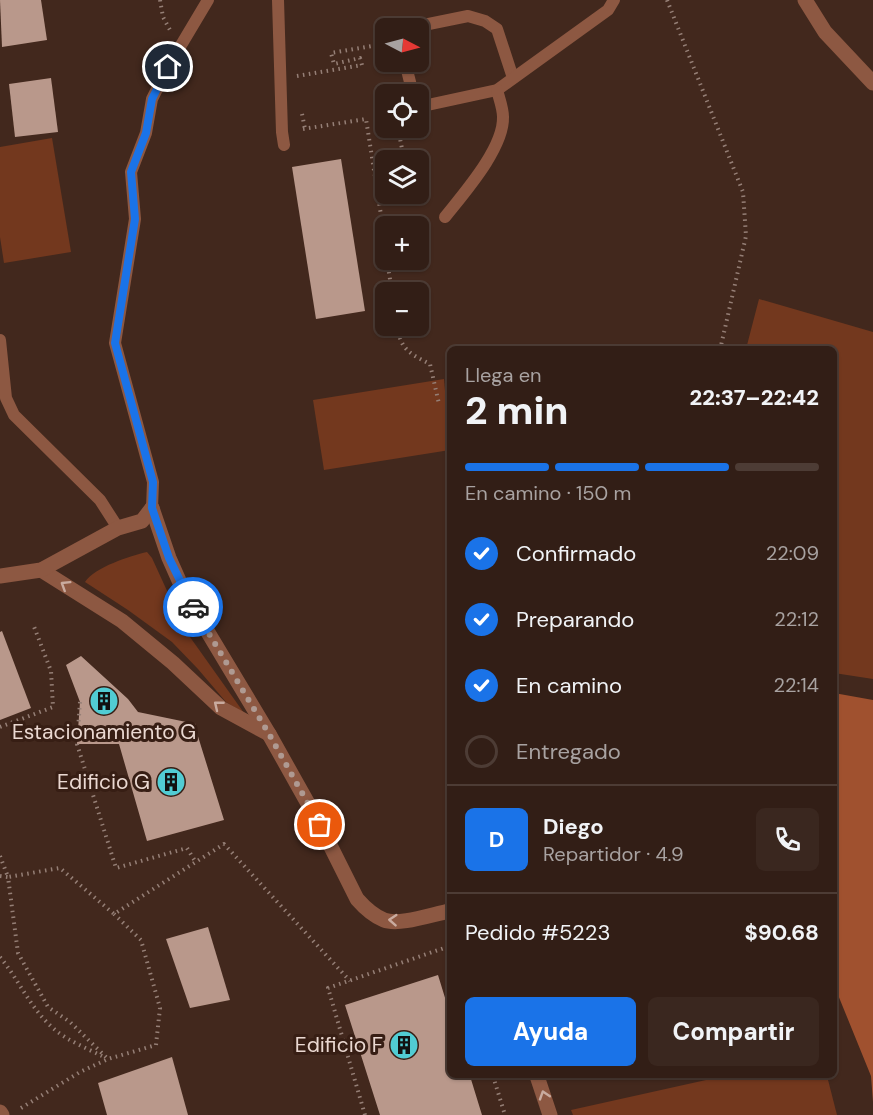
<!DOCTYPE html>
<html lang="es">
<head>
<meta charset="utf-8">
<style>
	body { margin:0; font-family:"DM Sans",sans-serif; background:#3a271f; color:#f1f3f6; height:100vh; display:flex; flex-direction:column; font-size:22px; white-space:nowrap }
	* { box-sizing:border-box; margin:0 }
	p { font-size:20px; color:#a8a2a1 }
	.icon { flex:none; width:33px; height:33px; fill:none; stroke:currentColor; stroke-width:2; stroke-linecap:round; stroke-linejoin:round }
	.map { position:relative; flex:1; overflow:hidden }
	.side { position:absolute; left:447px; top:346px; width:390px; height:732px; display:flex; flex-direction:column; background:#321e16; border-radius:9px; box-shadow:0 2px 4px #0004,0 0 0 2px #4d3c35 }
	.side>* { flex:none }
	.needle { width:39px; rotate:96deg }
	.fabs { position:absolute; left:375px; top:18px; display:grid; gap:12px }
	.fabs a { display:grid; place-items:center; width:54px; height:54px; border-radius:9px; background:#321e16; box-shadow:0 2px 4px #0004,0 0 0 2px #4d3c35; font-size:30px }
	.pin { position:absolute; display:grid; place-items:center; width:51px; height:51px; color:#fff; margin:-26px; border:3px solid #fff; border-radius:50%; box-shadow:0 2px 6px #0007 }
	.courier { position:absolute; display:grid; place-items:center; width:60px; height:60px; margin:-30px; border:4px solid #1a73e8; border-radius:50%; background:#fff; color:#222; box-shadow:0 2px 8px #0007 }
	.headline em { font-style:normal; font-weight:800 }
	.headline div { display:flex; flex-direction:column-reverse }
	.headline { display:flex; align-items:center; justify-content:space-between; height:102px; padding:0 18px }
	h1 { font-size:39px; font-weight:800; line-height:45px }
	.bar { display:grid; grid-template-columns:repeat(4,1fr); gap:9px 6px; align-content:center; height:72px; padding:0 18px }
	.bar i { height:8px; border-radius:4px; background:#4d3c35 }
	.bar .current { background:#1a73e8 }
	.bar p { grid-column:span 4 }
	.line { display:flex; align-items:center; gap:15px; padding:0 18px; border-top:2px solid #4d3c35 }
	.line div { flex:1 }
	.round { display:grid; place-items:center; flex:none; width:63px; height:63px; border-radius:9px; background:#3a271f }
	ol { padding:0 18px; list-style:none }
	li { display:flex; align-items:center; gap:18px; height:66px }
	li p { margin-inline-start:auto }
	li .icon { padding:6px; border-radius:50%; background:#1a73e8; color:#fff; stroke-width:4 }
	li:last-child { color:#a8a2a1 }
	li i { width:33px; height:33px; border:3px solid #4d3c35; border-radius:50% }
	.primary-button { display:flex; gap:12px; margin-top:auto; padding:12px 18px }
	.primary-button a { flex:1; height:69px; border-radius:9px; background:#1a73e8; color:#fff; font-size:24px; font-weight:800; line-height:69px; text-align:center }
	.primary-button a+a { background:#3a271f; color:#f1f3f6 }
	.map>svg:first-child { display:block }
	.green { fill:#73381e }
	.forest { fill:#a0512f }
	.building { fill:#b9988b }
	.lines { fill:none; stroke-linecap:round; stroke-linejoin:round }
	.path { stroke:#957f76; stroke-width:4; stroke-dasharray:1.5 4.5; stroke-linecap:butt }
	.service { stroke:#8d5842; stroke-width:12 }
	.minor { stroke:#8d5842; stroke-width:15 }
	.oneway { stroke:#c9ab9f }
	.done { stroke:#af9a92; stroke-width:6; stroke-dasharray:0 10.8 }
	.route { stroke:#1a73e8; stroke-width:8 }
	.labels { text-anchor:middle; dominant-baseline:central; stroke-width:6; stroke-linejoin:round; paint-order:stroke }
	.poi-label { font-size:21px; fill:#ead8d1; stroke:#371e14; text-anchor:end }
</style>
</head>
<body>
<div class="map">
<svg width="873" height="1115" viewBox="0 0 873 1115">
	<rect width="100%" height="100%" fill="#42281d"/>
	<g class="green">
		<path d="M 52,138 L 71,252 L 4,263 L 0,237 L 0,147 Z"/>
		<path d="M 759,299 L 873,332 L 873,679 L 834,673 L 834,350 L 746,349 Z"/>
		<path d="M 444,379 L 450,450 L 324,470 L 313,400 Z"/>
		<path d="M 147,552 L 152,558 L 185,630 L 244,713 L 226,702 L 198,669 L 172,642 L 128,610 L 85,582 C 95,567 130,556 147,552 Z"/>
		<path d="M 724,1076 L 827,1076 L 837,1115 L 573,1115 L 571,1110 Z"/>
	</g>
	<path class="forest" d="M 834,693 L 873,700 L 873,1102 L 871,1076 L 834,985 Z"/>
	<g class="building">
		<path d="M 0,0 L 41,0 L 47,40 L 2,47 Z"/>
		<path d="M 51,78 L 58,132 L 15,137 L 9,84 Z"/>
		<path d="M 341,159 L 365,311 L 316,319 L 292,167 Z"/>
		<path d="M 2,631 L 31,708 L 0,720 L 0,632 Z"/>
		<path d="M 81,656 L 128,699 L 138,712 L 196,724 L 196,730 L 224,820 L 147,841 L 119,744 L 77,744 L 80,702 L 66,665 Z"/>
		<path d="M 208,927 L 230,1000 L 190,1008 L 166,939 Z"/>
		<path d="M 438,975 L 450,1014 L 450,1076 L 470,1076 L 482,1115 L 380,1115 L 345,1005 Z"/>
		<path d="M 172,1057 L 188,1115 L 107,1115 L 98,1083 Z"/>
	</g>
	<g class="lines">
		<g class="path">
			<path d="M 160,0 L 163,17 L 170,30"/>
			<path d="M 667,0 L 743,192 L 746,236 L 720,350"/>
			<path d="M 382,41 L 386,59"/>
			<path d="M 297,76 L 362,65 L 360,58 L 334,64 L 331,53 L 372,46 L 386,41"/>
			<path d="M 302,114 L 305,129"/>
			<path d="M 398,128 L 403,154"/>
			<path d="M 303,129 L 366,119 L 386,247"/>
			<path d="M 387,260 L 392,292"/>
			<path d="M 397,326 C 401,350 409,353 430,364 L 439,404"/>
			<path d="M 80,702 L 77,744 L 116,868 L 187,848 L 195,861"/>
			<path d="M 0,727 L 53,707 L 51,671 L 33,624"/>
			<path d="M 0,856 L 8,877 L 60,868 L 114,914 L 224,844 L 350,981"/>
			<path d="M 0,876 L 8,877 L 18,953 L 48,1007 L 70,1022 L 108,1059"/>
			<path d="M 0,957 C 19,980 30,1008 53,1028 C 66,1040 86,1048 102,1056"/>
			<path d="M 493,1076 L 505,1115"/>
			<path d="M 21,1108 L 80,1072 L 108,1059 L 156,1045 L 160,1008 L 141,940 L 114,914"/>
			<path d="M 365,1115 L 328,988 L 450,946"/>
		</g>
		<g class="service">
			<path d="M 278,0 L 282,132 L 284,145"/>
			<path d="M 409,28 L 468,16 L 485,21 L 497,29 L 513,78"/>
			<path d="M 405,62 L 413,94"/>
			<path d="M 418,105 L 423,106 L 497,90 L 608,10 L 614,0"/>
			<path d="M 445,217 C 464,193 504,148 503,117 C 503,108 499,98 497,90"/>
			<path d="M 0,340 L 6,398 L 14,415 L 100,500 L 118,528"/>
			<path d="M 152,508 L 153,482 L 115,343 L 135,219 L 131,172 L 146,133 L 152,99 L 168,67 L 208,0"/>
		</g>
		<g class="minor">
			<path d="M 805,0 L 825,32 L 873,83"/>
			<path d="M 152,508 L 169,558 L 185,594 L 269,734 L 320,825 L 357,899 C 364,907 374,916 384,920 C 399,926 433,914 450,911"/>
			<path d="M 41,570 L 122,621 L 173,663 L 221,708 L 269,734"/>
			<path d="M 0,576 L 41,570 L 118,528 L 142,521 L 152,508"/>
			<path d="M 537,1076 L 550,1115"/>
			<path d="M 0,1112 L 2,1115"/>
		</g>
	</g>
	<defs><path id="oneway-chevron" d="M-2-3.5L2.5 0L-2 3.5" fill="none" stroke-width="1.6" stroke-linecap="round" stroke-linejoin="round" transform="scale(1.5)"/></defs>
	<g class="oneway">
		<use href="#oneway-chevron" transform="translate(65 585) rotate(-148)"/>
		<use href="#oneway-chevron" transform="translate(218 705) rotate(-141)"/>
		<use href="#oneway-chevron" transform="translate(393 920) rotate(-176)"/>
		<use href="#oneway-chevron" transform="translate(544 1095) rotate(-108)"/>
	</g>
	<g class="lines">
		<path class="done" d="M 193,607 L 269,734 L 320,825"/>
		<path class="route" d="M 168,67 L 152,99 L 146,133 L 131,172 L 135,219 L 115,343 L 153,482 L 152,508 L 169,558 L 193,607"/>
	</g>
	<defs>
		<g id="building-disc" transform="scale(1.5)"><circle r="9.5" fill="#51ccd3" stroke="#371e14"/><path d="M-4-6H4V6H1V3H-1V6H-4ZM-2.5-4.3h1.7v1.8h-1.7ZM.8-4.3h1.7v1.8H.8ZM-2.5-1h1.7V.8h-1.7ZM.8-1h1.7V.8H.8Z" fill="#111"/></g>
	</defs>
	<g fill-rule="evenodd">
		<use href="#building-disc" x="104" y="701"/>
		<use href="#building-disc" x="171" y="782"/>
		<use href="#building-disc" x="404" y="1045"/>
	</g>
	<g class="labels">
		<g class="poi-label">
			<text x="104" y="732" text-anchor="middle">Estacionamiento G</text>
			<text x="150" y="782">Edificio G</text>
			<text x="383" y="1045">Edificio F</text>
		</g>
	</g>
</svg>
<div class="fabs">
<a><svg class="needle" viewBox="-14 -14 28 28"><path d="M0-13l5 13h-10z" fill="#e53935"/><path d="M0 13l5-13h-10z" fill="#a8a2a1"/></svg></a>
<a><svg class="icon" aria-label="locate" viewBox="0 0 24 24"><circle cx="12" cy="12" r="6"/><path d="M12 2v4M12 18v4M2 12h4M18 12h4"/></svg></a>
<a><svg class="icon" aria-label="layers" viewBox="0 0 24 24"><path d="M12 4l9 5-9 5-9-5zM3 14l9 5 9-5"/></svg></a>
<a>+</a>
<a>−</a>
</div>
<div class="pin" style="left:320px;top:825px;background:#ea580c"><svg class="icon" aria-label="bag" viewBox="0 0 24 24"><path d="M5 8h14l-1 12H6zM9 8a3 3 0 0 1 6 0"/></svg></div>
<div class="pin" style="left:168px;top:67px;background:#1f2937"><svg class="icon" aria-label="home" viewBox="0 0 24 24"><path d="M3 11l9-7 9 7M6 9v11h12V9"/></svg></div>
<div class="courier" style="left:193px;top:607px"><svg class="icon" aria-label="car" viewBox="0 0 24 24"><path d="M5 17H2v-5l4-1 3-4h7l3 4 3 1v5h-3M9 17h6M6 11h13"/><circle cx="7" cy="17" r="2"/><circle cx="17" cy="17" r="2"/></svg></div>
<section class="side">
<div class="headline"><div><h1>2 min</h1><p>Llega en</p></div><em>22:37–22:42</em></div>
<div class="bar"><i class="current"></i><i class="current"></i><i class="current"></i><i></i><p>En camino · 150 m</p></div>
<ol>
<li><svg class="icon" aria-label="check" viewBox="0 0 24 24"><path d="M5 12l5 5 9-10"/></svg>Confirmado<p>22:09</p></li>
<li><svg class="icon" aria-label="check" viewBox="0 0 24 24"><path d="M5 12l5 5 9-10"/></svg>Preparando<p>22:12</p></li>
<li><svg class="icon" aria-label="check" viewBox="0 0 24 24"><path d="M5 12l5 5 9-10"/></svg>En camino<p>22:14</p></li>
<li><i></i>Entregado</li>
</ol>
<div class="line" style="height:108px"><b class="round" style="background:#1a73e8;color:#fff">D</b><div><b>Diego</b><p>Repartidor · 4.9</p></div><a class="round"><svg class="icon" aria-label="phone" viewBox="0 0 24 24"><path d="M5 4h4l2 5-3 2q2 4 5 5l2-3 5 2v4C11 20 4 13 5 4z"/></svg></a></div>
<div class="line" style="height:78px"><div>Pedido #5223</div><b>$90.68</b></div>
<div class="primary-button"><a>Ayuda</a><a>Compartir</a></div>
</section>
</div>
</body>
</html>
